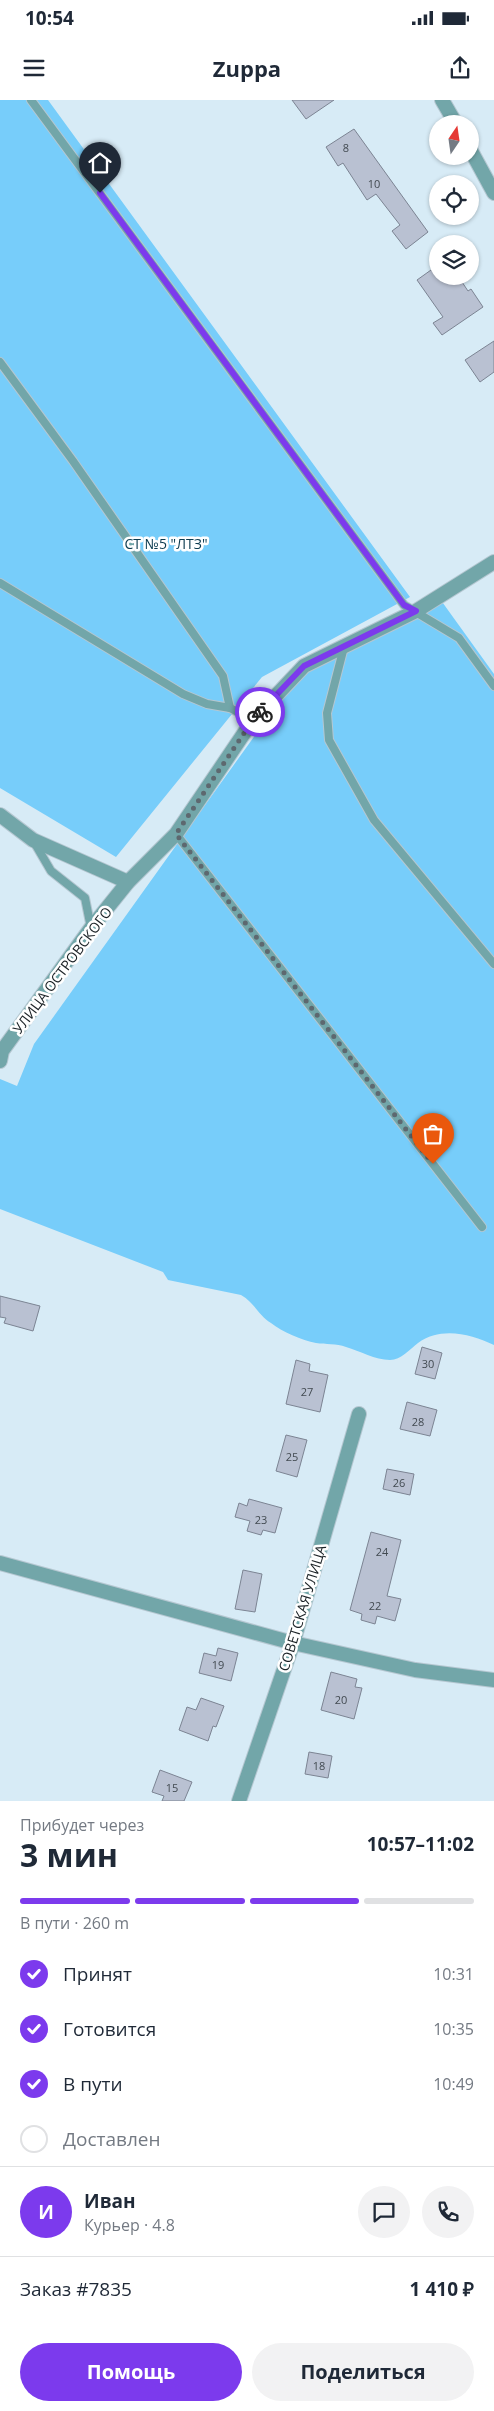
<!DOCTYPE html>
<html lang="ru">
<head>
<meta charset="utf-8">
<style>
	body { margin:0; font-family:"Open Sans",sans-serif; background:#f2f2f3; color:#1f2937; height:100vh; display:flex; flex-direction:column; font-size:19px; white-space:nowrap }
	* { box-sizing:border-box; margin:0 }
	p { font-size:16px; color:#747a83 }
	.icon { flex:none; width:28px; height:28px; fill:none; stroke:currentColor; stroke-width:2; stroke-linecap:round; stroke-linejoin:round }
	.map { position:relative; height:1701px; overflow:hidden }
	.drawer { display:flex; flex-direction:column; background:#fff; flex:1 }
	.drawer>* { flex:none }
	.needle { width:32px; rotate:13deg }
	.controls { position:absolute; left:429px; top:15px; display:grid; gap:10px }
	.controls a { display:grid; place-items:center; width:50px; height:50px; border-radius:50%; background:#fff; box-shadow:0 1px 4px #0004; font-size:25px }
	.pin { position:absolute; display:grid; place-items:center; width:42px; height:42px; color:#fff; margin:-51px -21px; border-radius:50% 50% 50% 0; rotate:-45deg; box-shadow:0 0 5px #0007 }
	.pin .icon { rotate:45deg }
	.courier { position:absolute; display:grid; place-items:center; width:50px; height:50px; margin:-25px; border:4px solid #7c3aed; border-radius:50%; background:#fff; color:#222; box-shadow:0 1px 6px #0007 }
	.headline em { font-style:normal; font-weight:700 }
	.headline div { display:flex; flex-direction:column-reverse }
	.headline { display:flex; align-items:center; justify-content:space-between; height:85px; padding:0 20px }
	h1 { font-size:32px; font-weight:700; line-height:38px }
	.bar { display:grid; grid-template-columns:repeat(4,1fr); gap:8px 5px; align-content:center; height:60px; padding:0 20px }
	.bar i { height:6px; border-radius:4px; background:#e0e1e3 }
	.bar .current { background:#7c3aed }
	.bar p { grid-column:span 4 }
	.line { display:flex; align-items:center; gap:12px; padding:0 20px; border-top:1px solid #e0e1e3 }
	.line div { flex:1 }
	.round { display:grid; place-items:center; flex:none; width:52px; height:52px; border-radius:26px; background:#f2f2f3 }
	ol { padding:0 20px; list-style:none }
	li { display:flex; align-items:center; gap:15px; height:55px }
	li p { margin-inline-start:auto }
	li .icon { padding:5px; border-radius:50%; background:#7c3aed; color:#fff; stroke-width:4 }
	li:last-child { color:#747a83 }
	li i { width:28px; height:28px; border:2px solid #e0e1e3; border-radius:50% }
	.cta { display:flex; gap:10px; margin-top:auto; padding:10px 20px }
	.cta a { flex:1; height:58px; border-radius:30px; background:#7c3aed; color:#fff; font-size:20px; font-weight:700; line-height:58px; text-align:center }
	.cta a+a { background:#f2f2f3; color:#1f2937 }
	.status { display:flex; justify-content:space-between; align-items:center; height:35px; padding:0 25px; background:#fff; direction:ltr }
	.status svg { height:14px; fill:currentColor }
	header { display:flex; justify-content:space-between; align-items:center; height:65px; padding:0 20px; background:#fff; font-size:22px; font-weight:700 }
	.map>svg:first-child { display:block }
	.green { fill:#77cdfa }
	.building { fill:#b9c1d2; stroke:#7c8493 }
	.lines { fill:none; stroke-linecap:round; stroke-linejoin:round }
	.service-casing { stroke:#b5c7d1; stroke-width:10 }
	.minor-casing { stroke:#b5c7d1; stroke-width:16 }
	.service { stroke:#72a6a9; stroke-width:8 }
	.minor { stroke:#72a6a9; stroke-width:14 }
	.done { stroke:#5d686f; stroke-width:5; stroke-dasharray:0 9 }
	.route { stroke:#7c3aed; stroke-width:6 }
	.labels { text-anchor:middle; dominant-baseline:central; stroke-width:5; stroke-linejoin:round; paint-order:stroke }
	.number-label { font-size:11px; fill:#424a51 }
	.park-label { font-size:14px; fill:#0c3b50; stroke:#fff }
	.street-label { font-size:14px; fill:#1b2226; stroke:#fff }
</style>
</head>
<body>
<div class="status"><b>10:54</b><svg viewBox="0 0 49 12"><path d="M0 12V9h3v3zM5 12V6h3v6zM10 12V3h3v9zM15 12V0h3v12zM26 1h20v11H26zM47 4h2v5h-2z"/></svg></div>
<header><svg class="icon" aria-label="menu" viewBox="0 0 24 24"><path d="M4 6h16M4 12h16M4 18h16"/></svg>Zuppa<svg class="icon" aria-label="share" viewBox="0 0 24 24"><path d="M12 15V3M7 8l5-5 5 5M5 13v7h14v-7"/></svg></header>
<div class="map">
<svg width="494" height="1701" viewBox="0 0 494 1701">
	<rect width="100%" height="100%" fill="#d7ebf6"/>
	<g class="green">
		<path d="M 0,0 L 48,0 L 410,497 L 262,577 L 116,757 L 0,688 Z"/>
		<path d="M 440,499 L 494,574 L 494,1245 C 471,1234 441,1226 418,1243 C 410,1249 401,1260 390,1260 C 375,1260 360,1251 346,1247 C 336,1243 326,1245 316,1243 C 302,1240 282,1232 271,1223 C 258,1215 255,1203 241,1195 L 168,1180 L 163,1172 L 0,1109 L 0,979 L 17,986 L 34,944 L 296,578 Z"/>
	</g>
	<g class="building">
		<path d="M 292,0 L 334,0 L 306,19 Z"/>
		<path d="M 354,29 L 428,132 L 406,149 L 392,131 L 400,125 L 376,94 L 367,100 L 343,63 L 338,66 L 326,47 Z"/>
		<path d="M 438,165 L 438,176 L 458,176 L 468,191 L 471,189 L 483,207 L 442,235 L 433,223 L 443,217 L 417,180 Z"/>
		<path d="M 494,241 L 494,272 L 480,282 L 465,260 Z"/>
		<path d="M 0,1196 L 40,1206 L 33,1231 L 4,1223 L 6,1218 L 0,1217 Z"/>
		<path d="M 422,1247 L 442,1253 L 435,1279 L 415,1274 Z"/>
		<path d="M 296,1260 L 310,1264 L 309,1271 L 328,1275 L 320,1312 L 286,1304 Z"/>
		<path d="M 407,1302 L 437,1310 L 430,1336 L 400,1329 Z"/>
		<path d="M 286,1335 L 307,1340 L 297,1377 L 276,1371 Z"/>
		<path d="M 387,1369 L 414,1374 L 410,1395 L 383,1389 Z"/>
		<path d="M 249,1399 L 282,1408 L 275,1433 L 263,1430 L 261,1435 L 247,1431 L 250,1421 L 235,1417 L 239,1403 L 247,1406 Z"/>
		<path d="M 371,1432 L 401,1440 L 387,1496 L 401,1499 L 395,1521 L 377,1516 L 375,1524 L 361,1520 L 362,1514 L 350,1510 Z"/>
		<path d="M 243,1470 L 262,1474 L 255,1512 L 235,1509 Z"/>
		<path d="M 218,1548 L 238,1553 L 231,1581 L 199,1573 L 204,1553 L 216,1556 Z"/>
		<path d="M 331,1572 L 357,1579 L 355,1587 L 362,1588 L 354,1619 L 321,1610 Z"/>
		<path d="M 201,1598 L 224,1606 L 216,1627 L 213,1626 L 208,1641 L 179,1630 L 187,1607 L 196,1610 Z"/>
		<path d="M 309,1652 L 332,1656 L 328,1678 L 305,1674 Z"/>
		<path d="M 160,1670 L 192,1682 L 184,1701 L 162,1701 L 164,1696 L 152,1692 Z"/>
	</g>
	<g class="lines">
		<g class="service-casing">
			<g id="service">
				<path d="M 31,0 L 404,505 L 459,538 L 494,586"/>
				<path d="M 0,262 L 73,361 L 223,576 L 230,608"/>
				<path d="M 0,483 L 183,594 L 207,604 L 230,608 L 253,620"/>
				<path d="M 344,547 L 327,613 L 329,640 L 374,720 L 494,864"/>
				<path d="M 176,734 L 482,1127"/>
				<path d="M 34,742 L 51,771 L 85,798 L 91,828"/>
			</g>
		</g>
		<g class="minor-casing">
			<g id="minor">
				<path d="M 442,0 L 456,24"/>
				<path d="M 470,49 L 494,93"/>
				<path d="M 0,715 L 33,740 L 128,782"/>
				<path d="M 0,961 L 2,951 L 91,828 L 128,782 L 176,734 L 253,620 L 304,566 L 416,511 L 494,462"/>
				<path d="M 0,1463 L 293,1543 L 415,1570 L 494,1580"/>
				<path d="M 239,1701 L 293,1543 L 359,1314"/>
			</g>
		</g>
		<use href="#service" class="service"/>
		<use href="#minor" class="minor"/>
	</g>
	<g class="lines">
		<path class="done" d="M 260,612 L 253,620 L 176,734 L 433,1064"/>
		<path class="route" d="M 100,93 L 404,505 L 416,511 L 304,566 L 260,612"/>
	</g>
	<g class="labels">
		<g class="number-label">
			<text x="346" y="47">8</text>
			<text x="374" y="83">10</text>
			<text x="428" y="1263">30</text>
			<text x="307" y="1291">27</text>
			<text x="418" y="1321">28</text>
			<text x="292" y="1356">25</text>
			<text x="399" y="1382">26</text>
			<text x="261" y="1419">23</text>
			<text x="382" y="1451">24</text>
			<text x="375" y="1505">22</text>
			<text x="218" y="1564">19</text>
			<text x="341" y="1599">20</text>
			<text x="319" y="1665">18</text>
			<text x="172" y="1687">15</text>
		</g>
		<g class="park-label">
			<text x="166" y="443">СТ №5 "ЛТЗ"</text>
		</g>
		<g class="street-label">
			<text transform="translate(62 870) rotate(-53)">УЛИЦА ОСТРОВСКОГО</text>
			<text transform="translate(302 1508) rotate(-73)">СОВЕТСКАЯ УЛИЦА</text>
		</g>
	</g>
</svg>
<div class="controls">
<a><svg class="needle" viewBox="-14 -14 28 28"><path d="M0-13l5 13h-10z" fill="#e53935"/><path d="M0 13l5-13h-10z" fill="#747a83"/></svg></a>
<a><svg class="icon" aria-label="locate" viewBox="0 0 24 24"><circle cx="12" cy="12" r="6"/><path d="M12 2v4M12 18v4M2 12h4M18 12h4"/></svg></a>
<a><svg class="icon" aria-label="layers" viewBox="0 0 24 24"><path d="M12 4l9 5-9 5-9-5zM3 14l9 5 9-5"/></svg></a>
</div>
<div class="pin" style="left:433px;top:1064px;background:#ea580c"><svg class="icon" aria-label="bag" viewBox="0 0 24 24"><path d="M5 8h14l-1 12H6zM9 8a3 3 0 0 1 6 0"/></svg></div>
<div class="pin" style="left:100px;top:93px;background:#1f2937"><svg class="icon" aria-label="home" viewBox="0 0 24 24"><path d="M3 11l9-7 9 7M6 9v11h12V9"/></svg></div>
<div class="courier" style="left:260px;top:612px"><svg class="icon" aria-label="bike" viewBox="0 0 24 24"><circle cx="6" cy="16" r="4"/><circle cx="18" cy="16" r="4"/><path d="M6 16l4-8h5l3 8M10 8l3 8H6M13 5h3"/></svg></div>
</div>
<section class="drawer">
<div class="headline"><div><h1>3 мин</h1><p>Прибудет через</p></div><em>10:57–11:02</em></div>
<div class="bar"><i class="current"></i><i class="current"></i><i class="current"></i><i></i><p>В пути · 260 m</p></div>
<ol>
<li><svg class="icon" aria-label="check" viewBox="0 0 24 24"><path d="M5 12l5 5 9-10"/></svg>Принят<p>10:31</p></li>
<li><svg class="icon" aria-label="check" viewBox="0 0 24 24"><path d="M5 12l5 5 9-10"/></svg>Готовится<p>10:35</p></li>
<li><svg class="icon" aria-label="check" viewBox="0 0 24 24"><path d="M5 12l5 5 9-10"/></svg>В пути<p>10:49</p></li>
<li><i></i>Доставлен</li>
</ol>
<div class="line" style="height:90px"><b class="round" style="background:#7c3aed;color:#fff">И</b><div><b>Иван</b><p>Курьер · 4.8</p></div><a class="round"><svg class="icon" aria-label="chat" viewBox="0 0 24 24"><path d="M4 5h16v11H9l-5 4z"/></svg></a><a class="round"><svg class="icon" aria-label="phone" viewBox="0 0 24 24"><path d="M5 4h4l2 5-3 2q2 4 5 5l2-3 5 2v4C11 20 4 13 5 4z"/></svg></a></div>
<div class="line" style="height:65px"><div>Заказ #7835</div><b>1 410 ₽</b></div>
<div class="cta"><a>Помощь</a><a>Поделиться</a></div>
</section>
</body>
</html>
